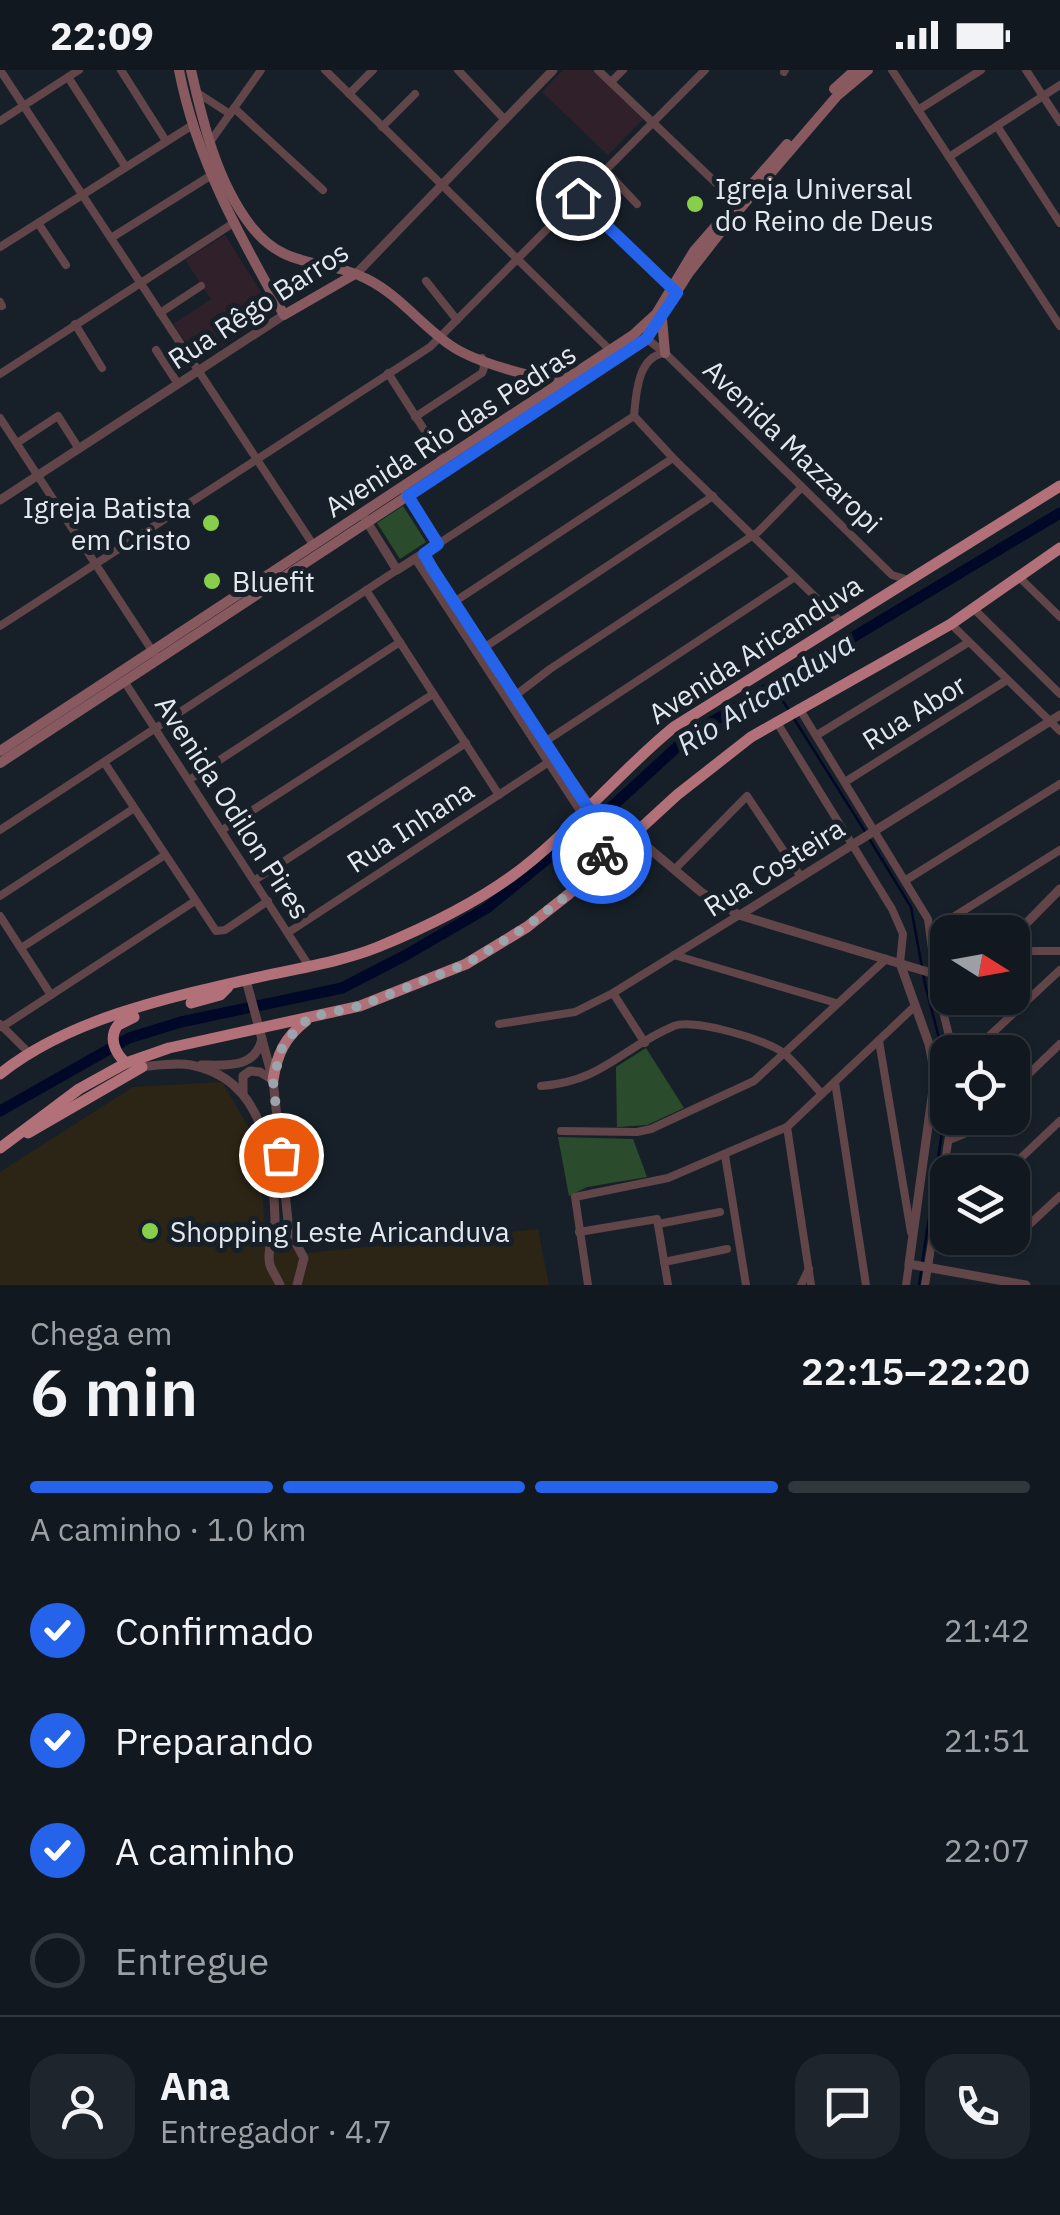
<!DOCTYPE html>
<html lang="pt">
<head>
<meta charset="utf-8">
<style>
	body { margin:0; font-family:"IBM Plex Sans",sans-serif; background:#1e252c; color:#f1f3f6; height:100vh; display:flex; flex-direction:column; font-size:38px; white-space:nowrap }
	* { box-sizing:border-box; margin:0 }
	p { font-size:32px; color:#9ca0a4 }
	.icon { flex:none; width:55px; height:55px; fill:none; stroke:currentColor; stroke-width:2; stroke-linecap:round; stroke-linejoin:round }
	.map { position:relative; height:1215px; overflow:hidden }
	.details { display:flex; flex-direction:column; background:#11181f; flex:1 }
	.details>* { flex:none }
	.needle { width:65px; rotate:101deg }
	.buttons { position:absolute; left:930px; top:845px; display:grid; gap:20px }
	.buttons a { display:grid; place-items:center; width:100px; height:100px; border-radius:20px; background:#11181f; box-shadow:0 2px 8px #0004,0 0 0 2px #30373d; font-size:50px }
	.pin { position:absolute; display:grid; place-items:center; width:85px; height:85px; color:#fff; margin:-42px; border:5px solid #fff; border-radius:50%; box-shadow:0 2px 10px #0007 }
	.courier { position:absolute; display:grid; place-items:center; width:100px; height:100px; margin:-50px; border:8px solid #2563eb; border-radius:50%; background:#fff; color:#222; box-shadow:0 2px 12px #0007 }
	.headline em { font-style:normal; font-weight:600 }
	.headline div { display:flex; flex-direction:column-reverse }
	.headline { display:flex; align-items:center; justify-content:space-between; height:170px; padding:0 30px }
	h1 { font-size:65px; font-weight:600; line-height:75px }
	.bar { display:grid; grid-template-columns:repeat(4,1fr); gap:15px 10px; align-content:center; height:120px; padding:0 30px }
	.bar i { height:12px; border-radius:8px; background:#30373d }
	.bar .selected { background:#2563eb }
	.bar p { grid-column:span 4 }
	.line { display:flex; align-items:center; gap:25px; padding:0 30px; border-top:2px solid #30373d }
	.line div { flex:1 }
	.round { display:grid; place-items:center; flex:none; width:105px; height:105px; border-radius:30px; background:#1e252c }
	ol { padding:0 30px; list-style:none }
	li { display:flex; align-items:center; gap:30px; height:110px }
	li p { margin-inline-start:auto }
	li .icon { padding:10px; border-radius:50%; background:#2563eb; color:#fff; stroke-width:4 }
	li:last-child { color:#9ca0a4 }
	li i { width:55px; height:55px; border:5px solid #30373d; border-radius:50% }
	.status { display:flex; justify-content:space-between; align-items:center; height:70px; padding:0 50px; background:#11181f; direction:ltr }
	.status svg { height:28px; fill:currentColor }
	.map>svg:first-child { display:block }
	.commercial { fill:#2c2515 }
	.education { fill:#30202a }
	.green { fill:#2b4c2c }
	.lines { fill:none; stroke-linecap:round; stroke-linejoin:round }
	.stream { stroke:#000828; stroke-width:2.5 }
	.river { stroke:#000828; stroke-width:11 }
	.minor { stroke:#624548; stroke-width:8 }
	.tertiary { stroke:#624548; stroke-width:9 }
	.secondary { stroke:#885a5f; stroke-width:10 }
	.trunk { stroke:#b27179; stroke-width:11 }
	.done { stroke:#9ca3aa; stroke-width:10; stroke-dasharray:0 18 }
	.route { stroke:#2563eb; stroke-width:12 }
	.poi-dot { fill:#87cf4b; stroke:#172029; stroke-width:4 }
	.labels { text-anchor:middle; dominant-baseline:central; stroke-width:10; stroke-linejoin:round; paint-order:stroke }
	.poi-label { font-size:28px; fill:#e3e9ef; stroke:#172029; text-anchor:start }
	.street-label { font-size:28px; fill:#e3e9ef; stroke:#172029 }
	.water-label { font-size:30px; font-style:italic; fill:#d8e3f2; stroke:#172029 }
</style>
</head>
<body>
<div class="status"><b>22:09</b><svg viewBox="0 0 49 12"><path d="M0 12V9h3v3zM5 12V6h3v6zM10 12V3h3v9zM15 12V0h3v12zM26 1h20v11H26zM47 4h2v5h-2z"/></svg></div>
<div class="map">
<svg width="1060" height="1215" viewBox="0 0 1060 1215">
	<rect width="100%" height="100%" fill="#172029"/>
	<path class="commercial" d="M 222,1012 L 256,1070 L 266,1163 L 308,1183 L 538,1159 L 549,1215 L 0,1215 L 0,1102 L 133,1017 Z"/>
	<g class="education">
		<path d="M 563,0 L 592,0 L 643,49 L 608,85 L 542,22 Z"/>
		<path d="M 225,165 L 274,243 L 199,291 L 173,254 L 211,229 L 185,190 Z"/>
	</g>
	<g class="green">
		<path d="M 403,436 L 426,472 L 400,489 L 377,453 Z"/>
		<path d="M 646,978 L 684,1038 L 647,1055 L 617,1057 L 616,997 Z"/>
		<path d="M 558,1067 L 633,1069 L 647,1107 L 587,1117 L 569,1126 Z"/>
	</g>
	<g class="lines">
		<g class="stream">
			<path d="M 780,627 L 789,640"/>
			<path d="M 793,647 L 866,763"/>
			<path d="M 870,770 L 911,837 L 925,914 L 948,1003"/>
			<path d="M 922,1194 L 948,1023"/>
			<path d="M 919,1215 L 921,1202"/>
		</g>
		<path class="river" d="M 0,1041 L 129,968 L 181,952 L 342,918 L 406,885 L 487,838 L 616,733 L 690,665 L 1060,443"/>
		<g class="minor">
			<path d="M 0,0 L 314,476"/>
			<path d="M 121,0 L 166,71"/>
			<path d="M 325,0 L 611,281"/>
			<path d="M 458,0 L 505,50"/>
			<path d="M 598,0 L 738,134"/>
			<path d="M 892,0 L 1060,256"/>
			<path d="M 1026,0 L 1060,52"/>
			<path d="M 784,2 L 785,0"/>
			<path d="M 68,7 L 125,96"/>
			<path d="M 611,12 L 623,0"/>
			<path d="M 196,22 L 230,44"/>
			<path d="M 349,24 L 373,0"/>
			<path d="M 234,38 L 323,120"/>
			<path d="M 918,40 L 981,0"/>
			<path d="M 0,51 L 79,0"/>
			<path d="M 997,56 L 1060,153"/>
			<path d="M 382,57 L 415,24"/>
			<path d="M 210,72 L 261,0"/>
			<path d="M 949,87 L 1060,15"/>
			<path d="M 605,100 L 637,134"/>
			<path d="M 578,127 L 674,220"/>
			<path d="M 38,153 L 66,195"/>
			<path d="M 111,168 L 210,106"/>
			<path d="M 0,177 L 191,56"/>
			<path d="M 426,211 L 457,250"/>
			<path d="M 0,232 L 2,236"/>
			<path d="M 160,243 L 201,216"/>
			<path d="M 75,254 L 102,298"/>
			<path d="M 647,269 L 665,283 L 892,505 L 909,510"/>
			<path d="M 156,280 L 178,314"/>
			<path d="M 388,303 L 444,391"/>
			<path d="M 0,304 L 235,152"/>
			<path d="M 634,346 L 673,388 L 841,552"/>
			<path d="M 415,347 L 482,303 L 484,298 L 482,288"/>
			<path d="M 0,348 L 155,585"/>
			<path d="M 17,373 L 58,346 L 79,379"/>
			<path d="M 438,474 L 634,346 C 636,323 638,286 665,283"/>
			<path d="M 1019,507 L 1060,547"/>
			<path d="M 366,520 L 499,725"/>
			<path d="M 451,534 L 673,388"/>
			<path d="M 975,540 L 1060,624"/>
			<path d="M 951,554 L 1060,661"/>
			<path d="M 0,556 L 430,277 L 705,0"/>
			<path d="M 479,581 L 713,426"/>
			<path d="M 124,611 L 309,896"/>
			<path d="M 512,628 L 550,599 L 758,462 L 802,417"/>
			<path d="M 799,638 L 928,849 L 937,917 L 953,982"/>
			<path d="M 776,651 L 892,839 L 903,864 L 900,893"/>
			<path d="M 817,665 L 969,572"/>
			<path d="M 540,675 L 795,507"/>
			<path d="M 104,692 L 216,861 L 225,860 L 268,831"/>
			<path d="M 189,710 L 400,572"/>
			<path d="M 845,712 L 1007,610"/>
			<path d="M 0,760 L 397,500"/>
			<path d="M 222,760 L 433,624"/>
			<path d="M 675,799 L 747,726 L 801,807"/>
			<path d="M 255,810 L 466,673"/>
			<path d="M 906,810 L 1060,714"/>
			<path d="M 0,826 L 133,739"/>
			<path d="M 0,846 L 51,925"/>
			<path d="M 931,861 L 1060,780"/>
			<path d="M 289,862 L 552,690"/>
			<path d="M 21,878 L 165,785"/>
			<path d="M 1012,881 L 1060,881"/>
			<path d="M 674,885 L 836,933"/>
			<path d="M 613,923 L 645,973"/>
			<path d="M 0,954 L 29,983"/>
			<path d="M 499,954 L 575,942 L 613,923 L 739,845"/>
			<path d="M 2,957 L 195,831"/>
			<path d="M 879,971 L 911,1162"/>
			<path d="M 972,982 L 1060,900"/>
			<path d="M 835,1012 L 866,1215"/>
			<path d="M 541,1016 C 604,1011 621,978 674,956 C 693,948 769,970 785,984 C 798,996 810,1011 822,1024"/>
			<path d="M 1012,1020 L 1060,974"/>
			<path d="M 787,1057 L 811,1215"/>
			<path d="M 561,1061 L 637,1062 L 651,1059 L 754,1011 L 886,889"/>
			<path d="M 949,1070 L 964,1064 L 983,1048"/>
			<path d="M 725,1085 L 746,1215"/>
			<path d="M 1006,1102 L 1060,1051"/>
			<path d="M 658,1154 L 720,1142"/>
			<path d="M 579,1162 L 657,1149 L 668,1215"/>
			<path d="M 1013,1177 L 1018,1165 L 1060,1126"/>
			<path d="M 664,1192 L 727,1179"/>
			<path d="M 588,1215 L 575,1127 L 668,1108 L 787,1057 L 915,936"/>
			<path d="M 801,1215 L 809,1199"/>
			<path d="M 906,1215 L 909,1194"/>
			<path d="M 925,1215 L 952,1048"/>
		</g>
		<g class="tertiary">
			<path d="M 356,204 L 553,0"/>
			<path d="M 0,430 L 284,245"/>
			<path d="M 364,447 L 397,500 L 438,474 L 404,420"/>
			<path d="M 423,484 L 545,672 L 597,746 L 633,765 L 701,822 L 739,845 L 928,902 L 948,903"/>
			<path d="M 416,489 L 582,743"/>
			<path d="M 740,845 L 1060,645"/>
			<path d="M 1012,868 L 1060,819"/>
			<path d="M 900,893 L 929,974 L 935,1005 L 909,1194 L 1026,1215"/>
			<path d="M 246,910 L 273,1010 L 289,1160 L 304,1188 L 297,1215"/>
			<path d="M 201,995 C 227,995 255,999 262,969"/>
			<path d="M 138,997 C 155,996 174,992 191,995 C 265,1009 273,1088 275,1149 C 275,1164 266,1181 270,1195 C 272,1201 277,1208 280,1215"/>
			<path d="M 243,1024 L 243,1006 L 250,1001 L 260,1002 L 273,1010"/>
		</g>
		<g class="secondary">
			<path d="M 179,0 C 196,89 240,167 284,245 L 355,204"/>
			<path d="M 191,0 C 203,53 217,112 251,156 C 287,202 324,187 367,209 C 399,225 420,254 450,275 C 471,290 540,313 566,307"/>
			<path d="M 834,19 L 855,0"/>
			<path d="M 662,249 L 665,283"/>
			<path d="M 0,681 L 633,265 L 656,244 L 694,181 L 787,74"/>
			<path d="M 0,693 L 647,269 L 688,204 L 727,154 L 837,26 L 868,0"/>
		</g>
		<g class="trunk">
			<path d="M 606,781 L 616,769 L 613,754"/>
			<path d="M 191,933 L 220,925 L 228,917"/>
			<path d="M 126,993 C 115,983 108,968 118,955 L 134,947"/>
			<path d="M 0,1004 C 72,946 180,925 268,905 C 305,897 343,891 378,877 C 424,858 472,835 512,806 C 571,763 617,703 674,657 L 1060,416"/>
			<path d="M 273,1010 C 277,984 285,967 306,951"/>
			<path d="M 28,1063 L 142,997"/>
			<path d="M 0,1078 L 79,1019 L 126,993 L 169,978 L 360,936 L 466,894 L 527,857 L 569,824 L 677,725 L 751,667 L 951,554 L 1060,478"/>
		</g>
	</g>
	<g class="lines">
		<path class="done" d="M 281,1085 L 273,1010 L 282,978 L 297,958 L 311,947 L 360,936 L 466,894 L 526,857 L 569,824 L 602,784"/>
		<path class="route" d="M 578,128 L 677,223 L 646,269 L 408,426 L 438,474 L 424,484 L 432,498 L 588,738 L 613,754 L 616,769 L 602,784"/>
	</g>
	<g class="poi-dot">
		<circle cx="695" cy="134" r="10"/>
		<circle cx="211" cy="453" r="10"/>
		<circle cx="212" cy="511" r="10"/>
		<circle cx="150" cy="1161" r="10"/>
	</g>
	<g class="labels">
		<g class="poi-label">
			<text x="715" y="118">Igreja Universal<tspan x="715" dy="32">do Reino de Deus</tspan></text>
			<text x="191" y="437" text-anchor="end">Igreja Batista<tspan x="191" dy="32">em Cristo</tspan></text>
			<text x="232" y="511">Bluefit</text>
			<text x="170" y="1161">Shopping Leste Aricanduva</text>
		</g>
		<g class="street-label">
			<text transform="translate(258 235) rotate(-33)">Rua Rêgo Barros</text>
			<text transform="translate(450 360) rotate(-33)">Avenida Rio das Pedras</text>
			<text transform="translate(793 376) rotate(44)">Avenida Mazzaropi</text>
			<text transform="translate(755 579) rotate(-33)">Avenida Aricanduva</text>
			<text transform="translate(914 642) rotate(-32)">Rua Abor</text>
			<text transform="translate(233 737) rotate(57)">Avenida Odilon Pires</text>
			<text transform="translate(410 756) rotate(-33)">Rua Inhana</text>
			<text transform="translate(774 797) rotate(-32)">Rua Costeira</text>
		</g>
		<g class="water-label">
			<text transform="translate(765 623) rotate(-32)">Rio Aricanduva</text>
		</g>
	</g>
</svg>
<div class="buttons">
<a><svg class="needle" viewBox="-14 -14 28 28"><path d="M0-13l5 13h-10z" fill="#e53935"/><path d="M0 13l5-13h-10z" fill="#9ca0a4"/></svg></a>
<a><svg class="icon" aria-label="locate" viewBox="0 0 24 24"><circle cx="12" cy="12" r="6"/><path d="M12 2v4M12 18v4M2 12h4M18 12h4"/></svg></a>
<a><svg class="icon" aria-label="layers" viewBox="0 0 24 24"><path d="M12 4l9 5-9 5-9-5zM3 14l9 5 9-5"/></svg></a>
</div>
<div class="pin" style="left:281px;top:1085px;background:#ea580c"><svg class="icon" aria-label="bag" viewBox="0 0 24 24"><path d="M5 8h14l-1 12H6zM9 8a3 3 0 0 1 6 0"/></svg></div>
<div class="pin" style="left:578px;top:128px;background:#1f2937"><svg class="icon" aria-label="home" viewBox="0 0 24 24"><path d="M3 11l9-7 9 7M6 9v11h12V9"/></svg></div>
<div class="courier" style="left:602px;top:784px"><svg class="icon" aria-label="bike" viewBox="0 0 24 24"><circle cx="6" cy="16" r="4"/><circle cx="18" cy="16" r="4"/><path d="M6 16l4-8h5l3 8M10 8l3 8H6M13 5h3"/></svg></div>
</div>
<section class="details">
<div class="headline"><div><h1>6 min</h1><p>Chega em</p></div><em>22:15–22:20</em></div>
<div class="bar"><i class="selected"></i><i class="selected"></i><i class="selected"></i><i></i><p>A caminho · 1.0 km</p></div>
<ol>
<li><svg class="icon" aria-label="check" viewBox="0 0 24 24"><path d="M5 12l5 5 9-10"/></svg>Confirmado<p>21:42</p></li>
<li><svg class="icon" aria-label="check" viewBox="0 0 24 24"><path d="M5 12l5 5 9-10"/></svg>Preparando<p>21:51</p></li>
<li><svg class="icon" aria-label="check" viewBox="0 0 24 24"><path d="M5 12l5 5 9-10"/></svg>A caminho<p>22:07</p></li>
<li><i></i>Entregue</li>
</ol>
<div class="line" style="height:180px"><a class="round"><svg class="icon" aria-label="person" viewBox="0 0 24 24"><circle cx="12" cy="8" r="4"/><path d="M4 21q1-7 8-7t8 7"/></svg></a><div><b>Ana</b><p>Entregador · 4.7</p></div><a class="round"><svg class="icon" aria-label="chat" viewBox="0 0 24 24"><path d="M4 5h16v11H9l-5 4z"/></svg></a><a class="round"><svg class="icon" aria-label="phone" viewBox="0 0 24 24"><path d="M5 4h4l2 5-3 2q2 4 5 5l2-3 5 2v4C11 20 4 13 5 4z"/></svg></a></div>
</section>
</body>
</html>
